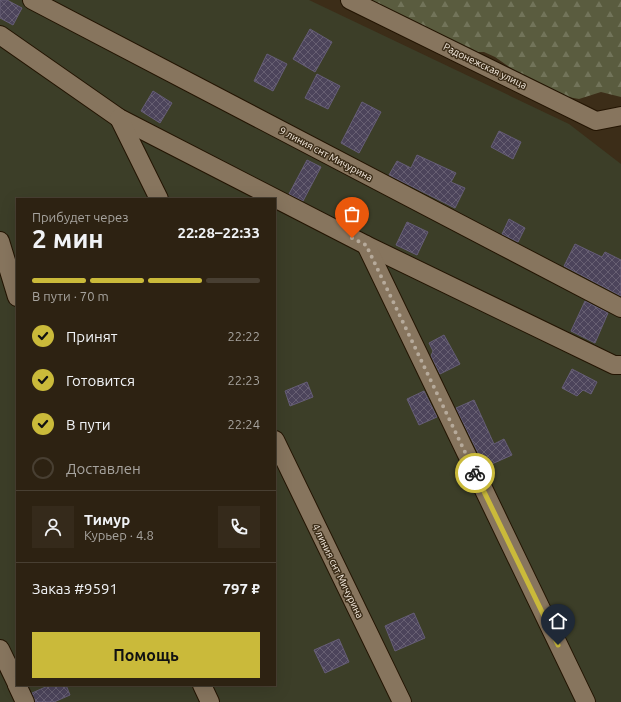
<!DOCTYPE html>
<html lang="ru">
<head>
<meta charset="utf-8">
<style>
	body { margin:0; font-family:Ubuntu,sans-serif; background:#352a1b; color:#f1f3f6; height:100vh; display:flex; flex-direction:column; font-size:15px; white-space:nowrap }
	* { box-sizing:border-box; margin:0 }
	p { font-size:13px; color:#a7a49f }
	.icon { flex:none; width:22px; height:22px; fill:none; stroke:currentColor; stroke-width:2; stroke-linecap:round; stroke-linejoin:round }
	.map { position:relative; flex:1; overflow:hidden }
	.panel { position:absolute; left:16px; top:198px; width:260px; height:488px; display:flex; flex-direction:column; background:#2d2212; border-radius:0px; box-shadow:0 4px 16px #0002,0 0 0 1px #483f32 }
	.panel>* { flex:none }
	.pin { position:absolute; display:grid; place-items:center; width:34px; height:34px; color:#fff; margin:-41px -17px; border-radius:50% 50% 50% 0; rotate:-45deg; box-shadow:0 0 4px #0007 }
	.pin .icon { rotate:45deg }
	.courier { position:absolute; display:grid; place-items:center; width:40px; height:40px; margin:-20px; border:3px solid #caba3a; border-radius:50%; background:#fff; color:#222; box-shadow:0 1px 5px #0007 }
	.headline em { font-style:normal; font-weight:600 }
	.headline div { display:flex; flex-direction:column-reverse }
	.headline { display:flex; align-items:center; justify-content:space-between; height:68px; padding:0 16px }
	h1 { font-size:26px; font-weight:600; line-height:30px }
	.bar { display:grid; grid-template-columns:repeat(4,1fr); gap:6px 4px; align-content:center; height:48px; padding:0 16px }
	.bar i { height:5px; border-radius:3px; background:#483f32 }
	.bar .current { background:#caba3a }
	.bar p { grid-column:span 4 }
	.line { display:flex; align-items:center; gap:10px; padding:0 16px; border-top:1px solid #483f32 }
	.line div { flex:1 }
	.round { display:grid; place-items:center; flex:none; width:42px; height:42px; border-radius:0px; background:#352a1b }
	ol { padding:0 16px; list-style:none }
	li { display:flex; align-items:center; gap:12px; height:44px }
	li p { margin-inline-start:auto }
	li .icon { padding:4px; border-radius:50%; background:#caba3a; color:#111; stroke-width:4 }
	li:last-child { color:#a7a49f }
	li i { width:22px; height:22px; border:2px solid #483f32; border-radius:50% }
	.action { display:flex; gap:8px; margin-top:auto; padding:8px 16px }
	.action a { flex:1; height:46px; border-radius:0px; background:#caba3a; color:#111; font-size:16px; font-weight:600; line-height:46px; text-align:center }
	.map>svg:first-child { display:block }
	.forest { fill:url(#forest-firs) }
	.green { fill:#3c3e28; fill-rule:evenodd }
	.building { fill:url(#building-cross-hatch); stroke:#665e77 }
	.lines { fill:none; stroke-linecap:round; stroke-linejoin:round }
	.street-casing { stroke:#231402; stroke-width:20 }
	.street { stroke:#87755e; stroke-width:18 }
	.done { stroke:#b6aa9b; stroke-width:4; stroke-dasharray:0 7.2 }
	.route { stroke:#caba3a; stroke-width:5 }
	.labels { text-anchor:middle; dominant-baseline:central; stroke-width:3; stroke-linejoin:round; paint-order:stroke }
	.street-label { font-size:10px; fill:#f7ede1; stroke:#3c2d18 }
</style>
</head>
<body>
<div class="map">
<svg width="621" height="702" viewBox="0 0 621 702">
	<defs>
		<pattern id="forest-firs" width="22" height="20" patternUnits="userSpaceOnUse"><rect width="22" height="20" fill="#5a5c3f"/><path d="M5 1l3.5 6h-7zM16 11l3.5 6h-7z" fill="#72745a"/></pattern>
		<pattern id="building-cross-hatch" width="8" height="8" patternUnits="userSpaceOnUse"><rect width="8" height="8" fill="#4c445b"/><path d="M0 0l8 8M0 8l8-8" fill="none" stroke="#675f72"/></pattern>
	</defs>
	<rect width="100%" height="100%" fill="#3c2d18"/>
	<path class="forest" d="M 368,0 L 621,0 L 621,97 L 601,92 L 579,99 L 568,97 L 525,78 L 495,57 L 484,52 L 473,52 Z"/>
	<path class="green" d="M 0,0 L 309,0 L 569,124 L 621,164 L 621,702 L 0,702 ZM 17,199 L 275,199 L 275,685 L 17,685 Z"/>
	<g class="building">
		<path d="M 0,0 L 7,0 L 22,8 L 13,25 L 0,18 Z"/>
		<path d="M 310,29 L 332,42 L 315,72 L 293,59 Z"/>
		<path d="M 267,54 L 287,64 L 273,91 L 254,81 Z"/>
		<path d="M 317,74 L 340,86 L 328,109 L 305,98 Z"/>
		<path d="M 153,91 L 172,103 L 160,123 L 141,111 Z"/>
		<path d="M 362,102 L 381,112 L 359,153 L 341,143 Z"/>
		<path d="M 499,131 L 521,142 L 513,159 L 491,147 Z"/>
		<path d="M 417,155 L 456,173 L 451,182 L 465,188 L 455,208 L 389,175 L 397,161 L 411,168 Z"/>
		<path d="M 307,160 L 321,167 L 303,201 L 289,194 Z"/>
		<path d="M 509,219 L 525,228 L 518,242 L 502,234 Z"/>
		<path d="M 407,222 L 428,232 L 417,255 L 396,245 Z"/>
		<path d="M 575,244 L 602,257 L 605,252 L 621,260 L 621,296 L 564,266 Z"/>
		<path d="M 585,301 L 608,313 L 595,343 L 571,331 Z"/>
		<path d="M 444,335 L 460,364 L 440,374 L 431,356 L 433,351 L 429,343 Z"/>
		<path d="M 572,369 L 597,382 L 591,394 L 583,390 L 577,396 L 562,388 Z"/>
		<path d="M 307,382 L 313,397 L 290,406 L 285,391 Z"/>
		<path d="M 424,391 L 437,417 L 419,425 L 407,399 Z"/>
		<path d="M 474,400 L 494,444 L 504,439 L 512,455 L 485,467 L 456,408 Z"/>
		<path d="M 414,613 L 425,638 L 395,651 L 385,626 Z"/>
		<path d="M 339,639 L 349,662 L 325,673 L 314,650 Z"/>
		<path d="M 50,685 L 66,685 L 70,695 L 54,702 L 35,702 L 32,693 Z"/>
	</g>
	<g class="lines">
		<g class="street-casing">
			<g id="street">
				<path d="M 32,0 L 621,308"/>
				<path d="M 350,0 L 596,121 L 621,116"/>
				<path d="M 0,35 L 119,118 L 366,245 L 614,365 L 621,365"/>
				<path d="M 119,118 L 159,199"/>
				<path d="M 0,241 L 17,297"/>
				<path d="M 366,245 L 586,702"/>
				<path d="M 275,440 L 402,702"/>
				<path d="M 0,649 L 17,684"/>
				<path d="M 17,685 L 25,702"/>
				<path d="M 202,685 L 210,702"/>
			</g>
		</g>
		<use href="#street" class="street"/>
	</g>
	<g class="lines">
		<path class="done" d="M 352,238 L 366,245 L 475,473"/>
		<path class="route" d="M 475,473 L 558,645"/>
	</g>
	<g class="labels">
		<g class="street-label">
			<text transform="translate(485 66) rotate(26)">Радонежская улица</text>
			<text transform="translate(326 154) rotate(28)">9 линия снт Мичурина</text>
			<text transform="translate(338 571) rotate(64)">4 линия снт Мичурина</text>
		</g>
	</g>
</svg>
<div class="pin" style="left:352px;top:238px;background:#ea580c"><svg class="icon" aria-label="bag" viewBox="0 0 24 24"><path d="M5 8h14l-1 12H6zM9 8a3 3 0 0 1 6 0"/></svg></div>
<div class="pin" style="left:558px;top:645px;background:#1f2937"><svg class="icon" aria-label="home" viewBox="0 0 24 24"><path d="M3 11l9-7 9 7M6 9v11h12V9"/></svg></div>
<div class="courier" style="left:475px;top:473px"><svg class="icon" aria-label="bike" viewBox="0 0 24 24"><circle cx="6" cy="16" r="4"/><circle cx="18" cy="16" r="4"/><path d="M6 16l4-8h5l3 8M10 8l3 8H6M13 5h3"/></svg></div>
<section class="panel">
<div class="headline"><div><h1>2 мин</h1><p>Прибудет через</p></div><em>22:28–22:33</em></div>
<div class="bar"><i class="current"></i><i class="current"></i><i class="current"></i><i></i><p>В пути · 70 m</p></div>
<ol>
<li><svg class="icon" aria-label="check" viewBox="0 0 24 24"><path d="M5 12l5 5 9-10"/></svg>Принят<p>22:22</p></li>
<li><svg class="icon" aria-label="check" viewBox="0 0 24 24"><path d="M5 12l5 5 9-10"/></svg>Готовится<p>22:23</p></li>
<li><svg class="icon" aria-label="check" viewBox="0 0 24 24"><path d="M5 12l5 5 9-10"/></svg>В пути<p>22:24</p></li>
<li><i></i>Доставлен</li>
</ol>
<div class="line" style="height:72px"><a class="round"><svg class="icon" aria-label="person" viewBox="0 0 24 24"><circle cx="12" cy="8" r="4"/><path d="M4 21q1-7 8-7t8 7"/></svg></a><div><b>Тимур</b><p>Курьер · 4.8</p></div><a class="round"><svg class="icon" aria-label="phone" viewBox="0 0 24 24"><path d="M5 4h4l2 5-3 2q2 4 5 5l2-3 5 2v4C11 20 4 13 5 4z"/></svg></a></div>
<div class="line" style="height:52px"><div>Заказ #9591</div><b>797 ₽</b></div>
<div class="action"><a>Помощь</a></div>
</section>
</div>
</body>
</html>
